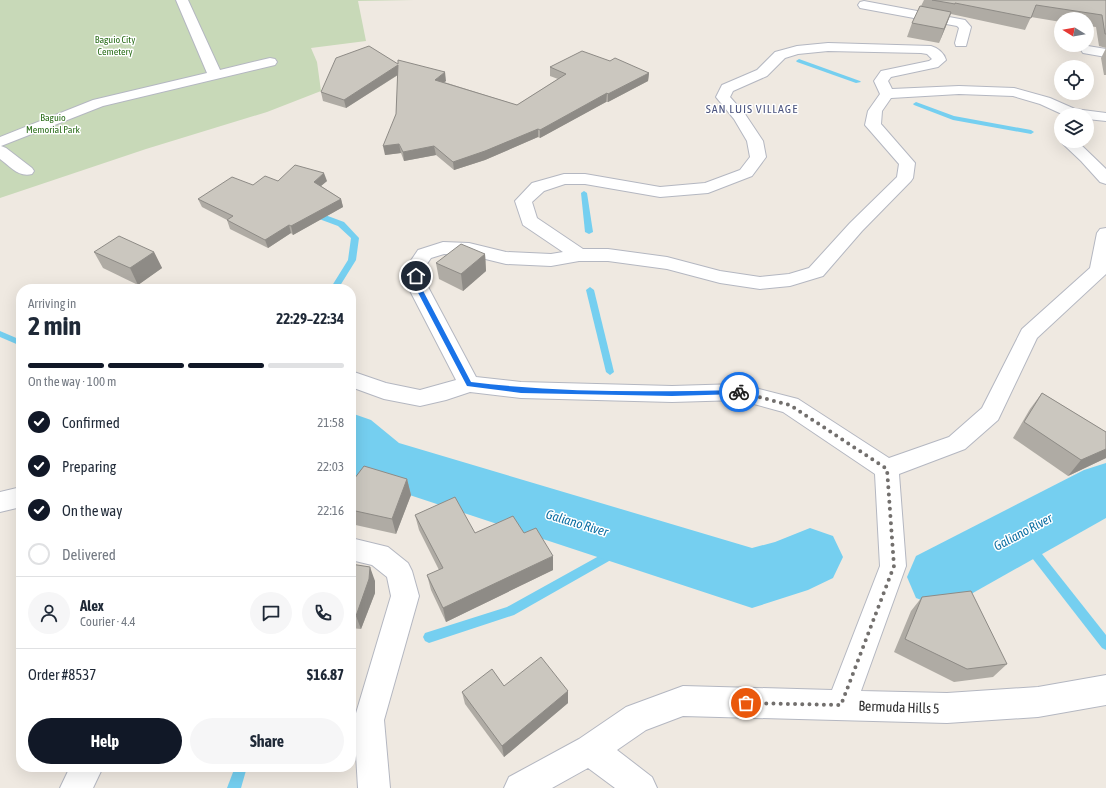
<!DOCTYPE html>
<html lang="en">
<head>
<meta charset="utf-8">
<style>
	body { margin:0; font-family:"Asap Condensed",sans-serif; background:#f6f6f7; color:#1f2937; height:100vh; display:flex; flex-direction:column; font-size:15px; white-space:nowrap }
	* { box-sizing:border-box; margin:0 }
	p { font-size:13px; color:#747a83 }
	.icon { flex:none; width:22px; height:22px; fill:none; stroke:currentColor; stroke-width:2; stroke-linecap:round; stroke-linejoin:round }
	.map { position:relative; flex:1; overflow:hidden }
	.sheet { position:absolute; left:16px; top:284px; width:340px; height:488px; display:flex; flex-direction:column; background:#fff; border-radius:16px; box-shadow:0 4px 16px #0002 }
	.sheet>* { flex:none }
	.needle { width:26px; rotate:281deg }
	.controls { position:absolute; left:1054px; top:12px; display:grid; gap:8px }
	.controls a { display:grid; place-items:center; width:40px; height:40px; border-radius:50%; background:#fff; box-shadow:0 4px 16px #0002; font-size:20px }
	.pin { position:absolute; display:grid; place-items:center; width:34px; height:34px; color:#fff; margin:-17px; border:2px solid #fff; border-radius:50%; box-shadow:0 1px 4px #0007 }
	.courier { position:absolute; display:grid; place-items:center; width:40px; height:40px; margin:-20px; border:3px solid #1a73e8; border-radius:50%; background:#fff; color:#222; box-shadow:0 1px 5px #0007 }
	.overview em { font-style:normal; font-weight:700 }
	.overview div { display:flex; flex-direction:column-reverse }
	.overview { display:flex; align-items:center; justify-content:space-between; height:68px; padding:0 12px }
	h1 { font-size:26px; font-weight:700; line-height:30px }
	.bar { display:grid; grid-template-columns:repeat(4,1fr); gap:6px 4px; align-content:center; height:48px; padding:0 12px }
	.bar i { height:5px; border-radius:3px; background:#e0e1e3 }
	.bar .active { background:#111827 }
	.bar p { grid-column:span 4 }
	.line { display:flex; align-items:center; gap:10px; padding:0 12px; border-top:1px solid #e0e1e3 }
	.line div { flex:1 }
	.round { display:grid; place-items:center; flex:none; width:42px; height:42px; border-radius:21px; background:#f6f6f7 }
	ol { padding:0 12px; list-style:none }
	li { display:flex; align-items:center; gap:12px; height:44px }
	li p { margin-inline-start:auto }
	li .icon { padding:4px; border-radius:50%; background:#111827; color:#fff; stroke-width:4 }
	li:last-child { color:#747a83 }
	li i { width:22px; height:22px; border:2px solid #e0e1e3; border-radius:50% }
	.primary-button { display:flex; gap:8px; margin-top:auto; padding:8px 12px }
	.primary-button a { flex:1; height:46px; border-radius:24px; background:#111827; color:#fff; font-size:16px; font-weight:700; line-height:46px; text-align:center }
	.primary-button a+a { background:#f6f6f7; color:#1f2937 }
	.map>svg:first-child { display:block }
	.cemetery { fill:#c8d9b8 }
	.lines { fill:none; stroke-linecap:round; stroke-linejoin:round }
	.stream { fill:#75cff0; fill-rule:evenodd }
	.river { fill:#75cff0; fill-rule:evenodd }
	.minor-casing { stroke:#b4b7c1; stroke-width:2 }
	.minor { fill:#fff; fill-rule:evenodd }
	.wall { fill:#afaba4 }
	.shaded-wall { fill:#8e8b86 }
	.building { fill:#cbc7bf; stroke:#8e8b86 }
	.route { fill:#1a73e8 }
	.done { stroke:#726f6d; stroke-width:4; stroke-dasharray:0 7.2 }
	.labels { text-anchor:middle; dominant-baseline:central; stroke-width:3; stroke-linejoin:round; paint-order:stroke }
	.far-park-label { font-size:10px; fill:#2c6e1b; stroke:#fff }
	.far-quarter-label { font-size:12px; letter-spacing:1px; fill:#4d5680; stroke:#fff }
	.water-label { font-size:13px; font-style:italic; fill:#0d6fa3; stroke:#fff }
	.near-street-label { font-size:14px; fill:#2e2e2e; stroke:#fff }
</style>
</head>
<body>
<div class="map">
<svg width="1106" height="788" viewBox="0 0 1106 788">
	<rect width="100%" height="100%" fill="#efe9e1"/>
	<path class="cemetery" d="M 0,0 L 414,0 L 358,1 L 366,41 L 311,48 L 317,62 L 321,91 L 267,112 L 146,149 L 0,198 Z"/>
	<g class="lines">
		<g class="stream">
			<path d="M 799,59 L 860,81 L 861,82 L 856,83 L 797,62 L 796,61 Z"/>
			<path d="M 916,102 L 954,116 L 1031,130 L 1034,132 L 1031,134 L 953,120 L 914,105 L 913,104 Z"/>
			<path d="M 584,191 L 587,193 L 593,232 L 589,234 L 585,232 L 581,193 Z"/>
			<path d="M 311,212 L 317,212 L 344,222 L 359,238 L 356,260 L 338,289 L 330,289 L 348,260 L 351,238 L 338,226 L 311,216 Z"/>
			<path d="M 590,287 L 594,290 L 614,372 L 610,375 L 606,372 L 586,290 Z"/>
			<path d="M 0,331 L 21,340 L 21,346 L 0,337 Z"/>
			<path d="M 1019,528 L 1023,530 L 1106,635 L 1106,650 L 1102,648 L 1015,536 L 1014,533 L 1015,530 Z"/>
			<path d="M 635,536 L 639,538 L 640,541 L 639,544 L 514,615 L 429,643 L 425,641 L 423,637 L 425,633 L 507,607 Z"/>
			<path d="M 235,767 L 247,767 L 241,788 L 227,788 Z"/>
		</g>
		<g class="river">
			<path d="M 351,413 L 371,420 L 399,443 L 752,548 L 775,542 L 810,528 L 833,536 L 843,557 L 833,578 L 808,590 L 752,608 L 358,478 L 351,471 Z"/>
			<path d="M 1106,463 L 1106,518 L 964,598 L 940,607 L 916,598 L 907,577 L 916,556 L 1084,470 Z"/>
		</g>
		<g class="minor-casing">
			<g id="minor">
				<path d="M 176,0 L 188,0 L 220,70 L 270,58 L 275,59 L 277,62 L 275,65 L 103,106 L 1,146 L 6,148 L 32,168 L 34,171 L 32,174 C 19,178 10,166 0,159 L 0,137 L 93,100 L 207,73 Z"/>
				<path d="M 864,1 L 965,20 L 971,27 L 966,46 L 956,46 L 955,43 L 959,28 L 957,26 L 860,8 L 858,5 L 860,2 Z"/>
				<path d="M 828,43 L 931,46 C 938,48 944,53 946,60 L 938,67 L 891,77 L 888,81 L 892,89 L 959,86 L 1014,88 L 1050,98 L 1075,109 L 1106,113 L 1106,121 L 1087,119 L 1087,115 L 1064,115 L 1040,104 L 1013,96 L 959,94 L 891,98 L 882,111 L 881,124 L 915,163 L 913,178 L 911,181 L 862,231 L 823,276 L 790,286 L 760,289 L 720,283 L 667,269 L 608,261 L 579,261 L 551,266 L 506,264 L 469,255 L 444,254 L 431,258 L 424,268 L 427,285 L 476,377 L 521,382 L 672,386 L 739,384 L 798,399 L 889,458 L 949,437 L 982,408 L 1022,329 L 1090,268 L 1097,233 L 1100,229 L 1106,228 L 1106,274 L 1037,338 L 998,420 L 965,449 L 899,474 L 906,566 L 861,691 L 947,693 L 1038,687 L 1106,675 L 1106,705 L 1038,717 L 947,723 L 683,716 L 646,730 L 617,750 L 652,777 L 657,788 L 615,788 L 588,768 L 552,788 L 504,788 L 509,777 L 579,739 L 626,707 L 683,686 L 832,690 L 880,566 L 875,474 L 783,412 L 739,400 L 672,402 L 521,398 L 470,392 L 446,400 L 420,406 L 384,399 L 351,387 L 351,371 L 386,383 L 420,390 L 456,380 L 407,285 L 406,268 L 418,250 L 443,242 L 469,243 L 506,252 L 551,254 L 563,252 L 523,225 L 515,201 L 532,183 L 564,174 L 585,174 L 660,187 L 705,183 L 740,170 L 750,157 L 747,141 L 734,119 L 716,97 L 722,85 L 757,70 L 775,52 L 797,46 ZM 828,51 L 921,53 L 927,54 L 932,59 L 929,61 L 881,71 L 874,81 L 880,94 L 868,111 L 865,125 L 899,164 L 897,177 L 850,223 L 809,268 L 789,274 L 760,277 L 720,271 L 667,257 L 608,249 L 583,249 L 537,218 L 532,202 L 544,191 L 565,184 L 585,184 L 660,197 L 708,193 L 752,176 L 766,157 L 763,141 L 745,114 L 730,97 L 733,91 L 767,76 L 785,58 L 798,54 Z"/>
				<path d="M 1088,46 L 1106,49 L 1106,57 L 1083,53 L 1081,50 L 1083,47 Z"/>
				<path d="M 1061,140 L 1077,141 L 1106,169 L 1106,184 L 1100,182 L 1081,161 L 1063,144 Z"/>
				<path d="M 21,487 L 21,507 L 0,512 L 0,492 Z"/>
				<path d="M 351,538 L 388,547 L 408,563 L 412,571 L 419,596 L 384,720 L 390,788 L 358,788 L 354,720 L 391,596 L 387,577 L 372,565 L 351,560 Z"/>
				<path d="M 70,767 L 103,767 L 93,788 L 60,788 Z"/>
			</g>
		</g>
		<use href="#minor" class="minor"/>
	</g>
	<g class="wall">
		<path d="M 924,0 L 1106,0 L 1106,75 L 1104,75 L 1101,58 L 1106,48 L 1099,46 L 1096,27 L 1087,26 L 1087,19 L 1061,19 L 1061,22 L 1031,17 L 1025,30 L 951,14 L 939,43 L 907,37 L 912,23 L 921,6 Z"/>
		<path d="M 610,61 L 649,73 L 648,81 L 608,102 L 606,102 L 540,138 L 538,137 L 485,160 L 454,170 L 436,155 L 404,161 L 401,153 L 385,155 L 396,114 L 398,75 L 346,108 L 323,101 L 321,92 L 398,64 L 446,81 L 444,82 L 517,105 L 558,79 L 550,76 L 550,67 Z"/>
		<path d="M 327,181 L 321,186 L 341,199 L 343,207 L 293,235 L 291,233 L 268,248 L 230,229 L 227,220 L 202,207 L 198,199 L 253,185 Z"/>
		<path d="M 94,252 L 154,252 L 162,268 L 138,285 L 103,268 Z"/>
		<path d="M 485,254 L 486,271 L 463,291 L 439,279 L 436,263 Z"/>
		<path d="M 1042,393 L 1106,432 L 1106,458 L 1068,476 L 1013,438 L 1030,409 Z"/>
		<path d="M 407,479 L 411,495 L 396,534 L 351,524 L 351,483 Z"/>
		<path d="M 415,515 L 475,533 L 524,533 L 553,570 L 446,622 L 431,590 L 427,575 L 439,570 L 419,530 Z"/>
		<path d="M 351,564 L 375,581 L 375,593 L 361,629 L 351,628 Z"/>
		<path d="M 922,597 L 1007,664 L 993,677 L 954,682 L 894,652 L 911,611 Z"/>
		<path d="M 504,686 L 568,691 L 568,703 L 504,757 L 465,704 L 462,692 Z"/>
	</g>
	<g class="shaded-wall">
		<path d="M 951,12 L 946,26 L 939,43 L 944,29 Z"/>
		<path d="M 398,65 L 399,74 L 346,108 L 344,100 Z"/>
		<path d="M 445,72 L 446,81 L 436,88 L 435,80 Z"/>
		<path d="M 649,73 L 648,81 L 608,102 L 608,94 Z"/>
		<path d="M 607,93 L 606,102 L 540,138 L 540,130 Z"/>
		<path d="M 538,129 L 538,137 L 485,160 L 454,170 L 453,162 Z"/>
		<path d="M 399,144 L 401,153 L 385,155 L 383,146 Z"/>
		<path d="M 434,146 L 436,155 L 404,161 L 403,152 Z"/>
		<path d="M 324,173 L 327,181 L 316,190 L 314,182 Z"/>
		<path d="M 341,199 L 343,207 L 293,235 L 291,226 Z"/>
		<path d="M 289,225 L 291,233 L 268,248 L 265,240 Z"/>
		<path d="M 154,252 L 162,268 L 138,285 L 130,268 Z"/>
		<path d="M 485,254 L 486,271 L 463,291 L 461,274 Z"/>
		<path d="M 1106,449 L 1106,458 L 1068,476 L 1081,460 Z"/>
		<path d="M 407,479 L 411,495 L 396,534 L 392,519 Z"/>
		<path d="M 553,556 L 553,570 L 446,622 L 443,608 Z"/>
		<path d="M 370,567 L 375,581 L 375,593 L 361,629 L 356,616 Z"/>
		<path d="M 568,691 L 568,703 L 504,757 L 502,746 Z"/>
	</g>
	<g class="building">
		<path d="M 932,0 L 1106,0 L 1106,34 L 1105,34 L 1102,15 L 1036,5 L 1031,18 L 955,3 L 955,4 Z"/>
		<path d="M 920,6 L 951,12 L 944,29 L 912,23 Z"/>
		<path d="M 369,46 L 398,64 L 398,60 L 445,72 L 435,80 L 517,105 L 566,74 L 550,67 L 582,51 L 610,61 L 615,58 L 649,73 L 608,94 L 607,93 L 540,130 L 538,129 L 485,151 L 453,162 L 434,146 L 403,152 L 399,144 L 383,146 L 396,114 L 398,65 L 344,100 L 321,92 L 336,58 Z"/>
		<path d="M 295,165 L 324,173 L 314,182 L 341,199 L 291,226 L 289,225 L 265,240 L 227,220 L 233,216 L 198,199 L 232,177 L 253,185 L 265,176 L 278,181 Z"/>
		<path d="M 119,236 L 154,252 L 130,268 L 94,252 Z"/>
		<path d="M 461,244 L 485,254 L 461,274 L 436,263 Z"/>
		<path d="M 1042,393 L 1106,432 L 1106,449 L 1081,460 L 1024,422 Z"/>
		<path d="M 364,466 L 407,479 L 392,519 L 351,510 L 351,483 Z"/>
		<path d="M 455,497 L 475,533 L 513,516 L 524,533 L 536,528 L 553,556 L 443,608 L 427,575 L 443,568 L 415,515 Z"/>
		<path d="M 351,564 L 370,567 L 369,579 L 356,616 L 351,615 Z"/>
		<path d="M 971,591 L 1007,664 L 967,669 L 905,639 L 922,597 Z"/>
		<path d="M 541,657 L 568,691 L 502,746 L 462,692 L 492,669 L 504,686 Z"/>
	</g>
	<path class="route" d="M 416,274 L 419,276 L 420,285 L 471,382 C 560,393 650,392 739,390 L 742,392 L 739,394 L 672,396 L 521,393 L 467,386 L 414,285 L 413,276 Z"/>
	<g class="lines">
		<path class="done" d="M 739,392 L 790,405 L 887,469 L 894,566 L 841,705 L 746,703"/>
	</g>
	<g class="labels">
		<g class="far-park-label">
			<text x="115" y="39">Baguio City<tspan x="115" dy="12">Cemetery</tspan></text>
			<text x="53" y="117">Baguio<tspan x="53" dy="12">Memorial Park</tspan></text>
		</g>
		<g class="far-quarter-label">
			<text x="752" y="109">SAN LUIS VILLAGE</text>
		</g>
		<g class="water-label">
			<text transform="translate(577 523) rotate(17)">Galiano River</text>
			<text transform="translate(1023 532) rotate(-28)">Galiano River</text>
		</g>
		<g class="near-street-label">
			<text transform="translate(899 707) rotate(2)">Bermuda Hills 5</text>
		</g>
	</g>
</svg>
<div class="controls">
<a><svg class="needle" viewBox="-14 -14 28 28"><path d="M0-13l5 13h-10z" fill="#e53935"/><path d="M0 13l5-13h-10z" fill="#747a83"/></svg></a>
<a><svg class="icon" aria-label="locate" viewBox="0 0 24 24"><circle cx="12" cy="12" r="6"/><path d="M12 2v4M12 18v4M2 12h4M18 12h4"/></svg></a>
<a><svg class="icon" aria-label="layers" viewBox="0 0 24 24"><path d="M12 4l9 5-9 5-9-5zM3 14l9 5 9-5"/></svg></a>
</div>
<div class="pin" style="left:746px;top:703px;background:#ea580c"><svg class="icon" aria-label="bag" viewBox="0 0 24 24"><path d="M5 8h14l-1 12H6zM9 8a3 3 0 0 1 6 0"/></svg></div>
<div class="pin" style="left:416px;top:276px;background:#1f2937"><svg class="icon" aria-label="home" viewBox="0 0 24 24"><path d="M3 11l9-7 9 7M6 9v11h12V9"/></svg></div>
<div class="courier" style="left:739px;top:392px"><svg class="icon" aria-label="bike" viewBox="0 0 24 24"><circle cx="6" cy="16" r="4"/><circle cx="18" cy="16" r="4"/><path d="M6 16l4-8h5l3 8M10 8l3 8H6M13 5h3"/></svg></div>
<section class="sheet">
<div class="overview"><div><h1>2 min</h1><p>Arriving in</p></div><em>22:29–22:34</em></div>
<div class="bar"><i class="active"></i><i class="active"></i><i class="active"></i><i></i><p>On the way · 100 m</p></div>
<ol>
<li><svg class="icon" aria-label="check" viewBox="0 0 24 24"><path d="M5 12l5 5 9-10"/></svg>Confirmed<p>21:58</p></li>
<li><svg class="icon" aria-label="check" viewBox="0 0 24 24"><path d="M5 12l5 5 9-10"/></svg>Preparing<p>22:03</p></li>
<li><svg class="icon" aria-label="check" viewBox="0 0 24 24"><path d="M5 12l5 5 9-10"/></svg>On the way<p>22:16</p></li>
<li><i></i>Delivered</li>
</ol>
<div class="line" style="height:72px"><a class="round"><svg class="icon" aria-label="person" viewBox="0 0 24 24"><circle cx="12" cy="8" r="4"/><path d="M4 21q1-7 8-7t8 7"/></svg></a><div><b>Alex</b><p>Courier · 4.4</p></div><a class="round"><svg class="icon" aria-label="chat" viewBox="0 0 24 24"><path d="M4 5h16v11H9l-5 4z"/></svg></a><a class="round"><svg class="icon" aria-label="phone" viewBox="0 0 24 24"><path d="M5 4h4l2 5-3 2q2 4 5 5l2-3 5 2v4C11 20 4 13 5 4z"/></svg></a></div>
<div class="line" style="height:52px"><div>Order #8537</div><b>$16.87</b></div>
<div class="primary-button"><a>Help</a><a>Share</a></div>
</section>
</div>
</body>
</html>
